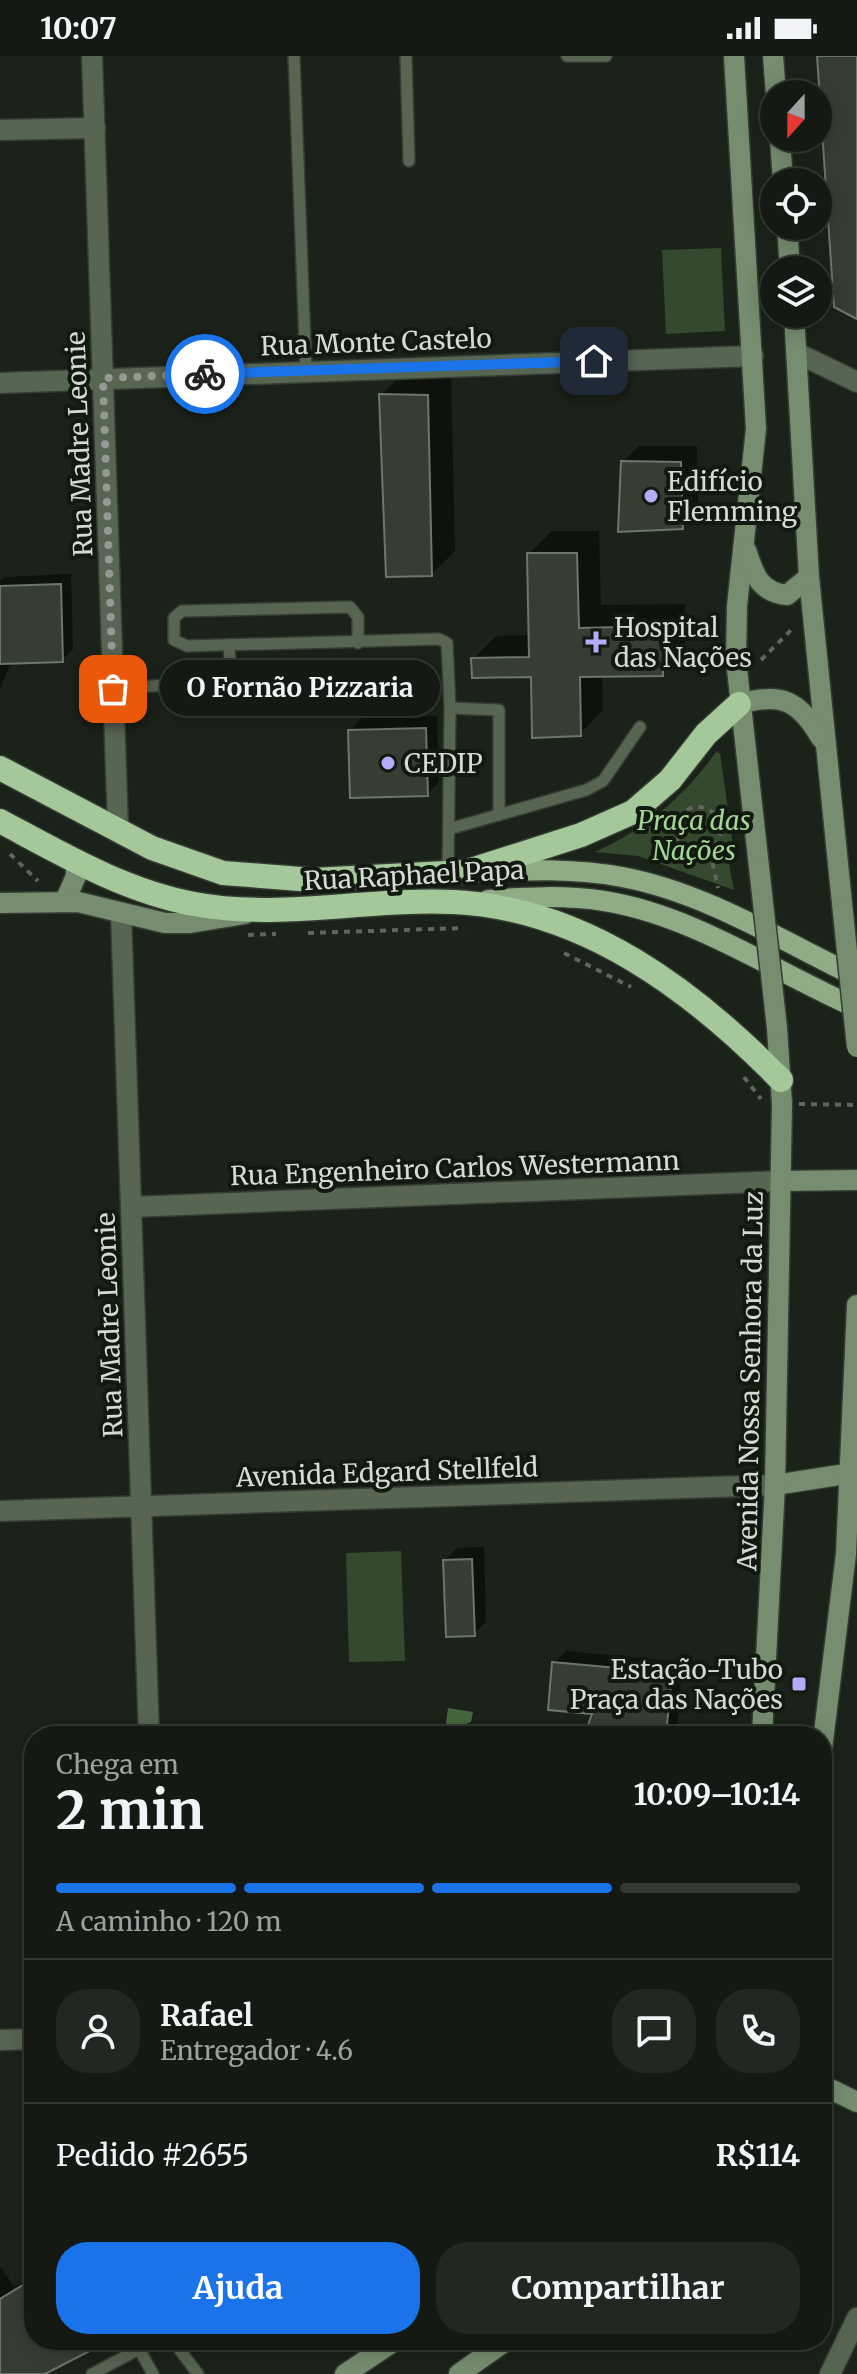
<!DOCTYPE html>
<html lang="pt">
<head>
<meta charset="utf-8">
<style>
	body { margin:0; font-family:Merriweather,serif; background:#212721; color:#f1f3f6; height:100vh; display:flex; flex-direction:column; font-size:30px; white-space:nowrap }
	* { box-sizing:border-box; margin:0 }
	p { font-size:26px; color:#9da1a0 }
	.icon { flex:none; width:44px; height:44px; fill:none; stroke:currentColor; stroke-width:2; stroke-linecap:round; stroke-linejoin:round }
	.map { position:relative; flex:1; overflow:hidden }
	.sheet { position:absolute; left:24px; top:1670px; width:808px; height:624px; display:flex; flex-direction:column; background:#141a13; border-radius:32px; box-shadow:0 4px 20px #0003,0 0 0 2px #333833 }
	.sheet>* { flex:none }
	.needle { width:52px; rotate:201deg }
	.tools { position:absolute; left:760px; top:24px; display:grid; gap:16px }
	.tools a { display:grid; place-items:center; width:72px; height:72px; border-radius:50%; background:#141a13; box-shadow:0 4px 20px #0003,0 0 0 2px #333833; font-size:40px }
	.pin { position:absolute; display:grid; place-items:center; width:68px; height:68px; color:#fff; margin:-34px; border-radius:16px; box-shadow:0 4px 12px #0006 }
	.courier { position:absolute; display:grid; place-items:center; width:80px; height:80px; margin:-40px; border:6px solid #1a73e8; border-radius:50%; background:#fff; color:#222; box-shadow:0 2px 10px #0007 }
	.bubble { position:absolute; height:56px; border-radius:28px; background:#141a13; box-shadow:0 4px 20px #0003,0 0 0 2px #333833; font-size:26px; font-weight:700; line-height:56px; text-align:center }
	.head em { font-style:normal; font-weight:700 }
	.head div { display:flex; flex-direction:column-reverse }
	.head { display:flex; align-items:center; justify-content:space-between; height:136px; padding:0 32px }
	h1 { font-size:52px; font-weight:700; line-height:60px }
	.bar { display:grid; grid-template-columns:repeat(4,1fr); gap:12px 8px; align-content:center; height:96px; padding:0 32px }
	.bar i { height:10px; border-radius:6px; background:#333833 }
	.bar .selected { background:#1a73e8 }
	.bar p { grid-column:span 4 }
	.line { display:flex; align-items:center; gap:20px; padding:0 32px; border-top:2px solid #333833 }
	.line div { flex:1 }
	.round { display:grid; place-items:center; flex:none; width:84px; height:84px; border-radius:32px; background:#212721 }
	.button { display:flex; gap:16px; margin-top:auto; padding:16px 32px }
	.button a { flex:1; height:92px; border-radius:32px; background:#1a73e8; color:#fff; font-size:32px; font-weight:700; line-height:92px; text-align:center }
	.button a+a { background:#212721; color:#f1f3f6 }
	.status { display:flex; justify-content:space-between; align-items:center; height:56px; padding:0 40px; background:#141a13; direction:ltr }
	.status svg { height:22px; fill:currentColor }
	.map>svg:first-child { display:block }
	.green { fill:#34492e }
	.water { fill:#46663d }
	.shadow { fill:#0007 }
	.building { fill:#363e34; stroke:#6d766b; stroke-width:2 }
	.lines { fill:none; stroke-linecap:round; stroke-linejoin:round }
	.lane-casing { stroke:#353c33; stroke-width:14 }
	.street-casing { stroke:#353c33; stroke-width:23 }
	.secondary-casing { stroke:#353c33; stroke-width:23 }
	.primary-casing { stroke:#353c33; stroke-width:23 }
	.highway-casing { stroke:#353c33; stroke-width:27 }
	.path { stroke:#60665e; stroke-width:4; stroke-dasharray:6 6; stroke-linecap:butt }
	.lane { stroke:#576553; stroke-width:11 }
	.street { stroke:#576553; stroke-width:20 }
	.secondary { stroke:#768d70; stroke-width:20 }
	.primary { stroke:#8fac86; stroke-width:20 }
	.highway { stroke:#a4c89a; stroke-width:24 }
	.secondary-bridge-casing { stroke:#353c33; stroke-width:23; stroke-linecap:butt }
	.secondary-bridge { stroke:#768d70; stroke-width:20 }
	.done { stroke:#949a93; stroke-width:8; stroke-dasharray:0 14.4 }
	.route { stroke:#1a73e8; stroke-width:10 }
	.poi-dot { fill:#b5acf9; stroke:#121910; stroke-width:3 }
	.labels { text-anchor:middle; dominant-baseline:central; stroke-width:8; stroke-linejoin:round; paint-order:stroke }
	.street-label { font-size:26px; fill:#d5dad4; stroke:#121910 }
	.poi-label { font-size:26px; fill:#d5dad4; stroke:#121910; text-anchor:start }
	.park-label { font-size:26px; font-style:italic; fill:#a4d795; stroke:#121910 }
</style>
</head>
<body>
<div class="status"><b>10:07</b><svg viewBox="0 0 49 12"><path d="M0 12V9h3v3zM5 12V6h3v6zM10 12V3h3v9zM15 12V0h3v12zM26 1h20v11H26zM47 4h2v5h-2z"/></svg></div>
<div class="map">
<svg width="857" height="2318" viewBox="0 0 857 2318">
	<rect width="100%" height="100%" fill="#1b2219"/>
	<g class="green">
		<path d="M 721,192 L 725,275 L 666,278 L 662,194 Z"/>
		<path d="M 716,696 L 720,697 L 734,797 L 727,798 L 734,834 L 638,800 L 595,796 C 647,772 683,742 716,696 Z"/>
		<path d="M 401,1495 L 405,1605 L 349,1606 L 346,1497 Z"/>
	</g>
	<path class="water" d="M 448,1652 L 473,1656 L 471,1666 L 460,1670 L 460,1677 L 445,1675 Z"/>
	<g class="shadow">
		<path d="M 404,316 L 451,317 L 455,495 L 432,518 L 381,339 Z"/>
		<path d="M 639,390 L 697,390 L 698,455 L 682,471 L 623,406 Z"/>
		<path d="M 552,475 L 599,475 L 601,549 L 685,548 L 685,595 L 662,618 L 602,618 L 603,654 L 580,678 L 533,619 L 473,603 L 496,580 L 531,579 L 529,498 Z"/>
		<path d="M 71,518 L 73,593 L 62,604 L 13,605 L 0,631 L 0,525 L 4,521 Z"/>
		<path d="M 437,660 L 439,726 L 427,738 L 350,675 L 362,662 Z"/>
		<path d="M 484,1491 L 486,1566 L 474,1578 L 445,1504 L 457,1492 Z"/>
		<path d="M 566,1595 L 682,1606 L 677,1680 L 586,1680 L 595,1656 L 554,1607 Z"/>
		<path d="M 0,2210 L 14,2231 L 34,2220 L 34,2284 L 104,2284 L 41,2318 L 0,2318 Z"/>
		<path d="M 235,2284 L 253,2284 L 241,2292 Z"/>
	</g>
	<g class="building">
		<path d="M 817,0 L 857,0 L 857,263 L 834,251 Z"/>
		<path d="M 379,338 L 428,339 L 432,520 L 386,521 Z"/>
		<path d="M 621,405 L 681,406 L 683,473 L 618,476 Z"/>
		<path d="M 527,497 L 577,497 L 579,572 L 663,570 L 663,620 L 580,621 L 581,680 L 532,682 L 531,621 L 472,622 L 471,602 L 529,601 Z"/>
		<path d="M 61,528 L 63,606 L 0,608 L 0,530 Z"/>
		<path d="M 426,672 L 428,740 L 350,742 L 348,674 Z"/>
		<path d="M 472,1503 L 475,1580 L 446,1581 L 443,1504 Z"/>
		<path d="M 552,1606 L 672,1617 L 666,1680 L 584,1680 L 592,1658 L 548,1654 Z"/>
		<path d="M 34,2222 L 34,2284 L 111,2284 L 45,2318 L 0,2318 L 0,2243 Z"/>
	</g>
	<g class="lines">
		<g class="lane-casing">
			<g id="lane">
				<path d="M 294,0 L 306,314"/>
				<path d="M 406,0 L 409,105"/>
				<path d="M 567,0 L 606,0"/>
				<path d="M 358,587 L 358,561 L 350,551 L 182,555 L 174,562 L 174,584 L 187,590 L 439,583 L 447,587 L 450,652 L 448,816"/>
				<path d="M 229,589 L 231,624 L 400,619"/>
				<path d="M 113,633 L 231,624"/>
				<path d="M 450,652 L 499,654 L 499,759"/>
				<path d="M 449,773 L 586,734 L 603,725 L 640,671"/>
				<path d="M 165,2284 L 176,2289 L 198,2318"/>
				<path d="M 92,2318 L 139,2293"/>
				<path d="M 153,2318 L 139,2293 L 161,2284"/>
			</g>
		</g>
		<g class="street-casing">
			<g id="street">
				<path d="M 92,0 L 118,774"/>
				<path d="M 0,74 L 95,72"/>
				<path d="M 797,297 L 857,326"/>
				<path d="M 0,327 L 753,300"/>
				<path d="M 121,857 L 149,1680"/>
				<path d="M 131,1151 L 781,1125"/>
				<path d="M 0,1455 L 775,1429"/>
				<path d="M 0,1984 L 34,1983"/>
				<path d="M 830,2318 L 857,2262"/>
			</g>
		</g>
		<g class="secondary-casing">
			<g id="secondary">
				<path d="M 734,0 L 756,373 L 737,550 L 736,604 L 759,811"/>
				<path d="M 773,0 L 776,38"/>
				<path d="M 780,82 L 783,126"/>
				<path d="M 787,170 L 790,214"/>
				<path d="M 794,258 L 809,521 L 843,857"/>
				<path d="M 746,494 C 754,518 759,536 787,539 L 809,521"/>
				<path d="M 739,648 C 781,636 799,644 821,682"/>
				<path d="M 64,799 L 76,806 L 76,820 L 65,845"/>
				<path d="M 0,847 L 78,846 L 165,867 L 190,867 L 245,858"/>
				<path d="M 781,1125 L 857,1124"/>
				<path d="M 775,1429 L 852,1417"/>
				<path d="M 762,1680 L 775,1429 L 782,1048 L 777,972"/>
				<path d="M 822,1693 L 846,1498 L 857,1249"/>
				<path d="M 822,2029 L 857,2046"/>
				<path d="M 345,2318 L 396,2284"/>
				<path d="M 459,2318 L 507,2284"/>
			</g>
		</g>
		<g class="primary-casing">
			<g id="primary">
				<path d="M 481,816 C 528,814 575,812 622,821 C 704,836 782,885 857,921"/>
				<path d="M 488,844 C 527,841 565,839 604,845 C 693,859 775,916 857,952"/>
			</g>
		</g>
		<g class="highway-casing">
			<g id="highway">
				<path d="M 0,712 L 152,792 L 223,817 L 313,824 L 465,816 L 581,779 L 633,756 L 670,724 L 706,678 L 739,648"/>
				<path d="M 0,765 C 62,798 124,835 194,848 C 280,864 367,842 454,846 C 584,852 694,935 781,1024"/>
			</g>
		</g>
		<g class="path">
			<path d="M 761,604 L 794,571"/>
			<circle cx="698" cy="774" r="23"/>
			<path d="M 710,795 L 718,832"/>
			<path d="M 10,798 L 38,825"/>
			<path d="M 308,877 L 464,872"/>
			<path d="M 248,879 L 276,878"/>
			<path d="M 564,897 L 631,931"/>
			<path d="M 744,1021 L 761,1043"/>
			<path d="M 799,1048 L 857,1049"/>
		</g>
		<use href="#lane" class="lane"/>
		<use href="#street" class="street"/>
		<use href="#secondary" class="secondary"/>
		<use href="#primary" class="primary"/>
		<use href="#highway" class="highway"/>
		<g class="secondary-bridge-casing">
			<g id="secondary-bridge">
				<path d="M 759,811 L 777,972"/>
				<path d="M 843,857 L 857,991"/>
			</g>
		</g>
		<use href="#secondary-bridge" class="secondary-bridge"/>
	</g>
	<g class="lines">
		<path class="done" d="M 113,633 L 103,322 L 205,318"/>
		<path class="route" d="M 205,318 L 594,305"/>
	</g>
	<g class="poi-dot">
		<circle cx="651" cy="440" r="8"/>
		<path d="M592 574h8v8h8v8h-8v8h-8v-8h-8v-8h8z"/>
		<circle cx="388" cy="707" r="8"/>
		<rect x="791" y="1620" width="16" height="16" rx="4"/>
	</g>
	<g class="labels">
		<g class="street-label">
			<text transform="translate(376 286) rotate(-2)">Rua Monte Castelo</text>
			<text transform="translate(79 388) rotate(-92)">Rua Madre Leonie</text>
			<text transform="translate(414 819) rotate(-3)">Rua Raphael Papa</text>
			<text transform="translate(455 1112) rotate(-2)">Rua Engenheiro Carlos Westermann</text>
			<text transform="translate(109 1269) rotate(-92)">Rua Madre Leonie</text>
			<text transform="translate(750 1325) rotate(-89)">Avenida Nossa Senhora da Luz</text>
			<text transform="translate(387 1416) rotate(-2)">Avenida Edgard Stellfeld</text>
		</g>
		<g class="poi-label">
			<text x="667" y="425">Edifício<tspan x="667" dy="30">Flemming</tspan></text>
			<text x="614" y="571">Hospital<tspan x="614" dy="30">das Nações</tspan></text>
			<text x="404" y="707">CEDIP</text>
			<text x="783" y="1613" text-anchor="end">Estação-Tubo<tspan x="783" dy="30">Praça das Nações</tspan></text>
		</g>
		<g class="park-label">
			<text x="694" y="764">Praça das<tspan x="694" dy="30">Nações</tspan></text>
		</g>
	</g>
</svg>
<div class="tools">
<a><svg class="needle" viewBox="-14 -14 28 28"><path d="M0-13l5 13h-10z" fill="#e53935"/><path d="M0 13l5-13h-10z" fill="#9da1a0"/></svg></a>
<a><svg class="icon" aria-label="locate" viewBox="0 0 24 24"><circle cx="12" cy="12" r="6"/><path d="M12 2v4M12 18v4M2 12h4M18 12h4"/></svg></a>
<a><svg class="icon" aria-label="layers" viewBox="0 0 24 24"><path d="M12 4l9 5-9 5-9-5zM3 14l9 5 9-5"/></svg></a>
</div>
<div class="pin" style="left:113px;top:633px;background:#ea580c"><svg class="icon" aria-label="bag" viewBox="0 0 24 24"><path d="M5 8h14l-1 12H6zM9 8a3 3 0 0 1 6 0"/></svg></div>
<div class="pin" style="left:594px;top:305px;background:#1f2937"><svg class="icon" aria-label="home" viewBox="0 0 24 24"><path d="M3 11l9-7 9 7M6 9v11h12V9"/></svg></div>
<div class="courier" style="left:205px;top:318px"><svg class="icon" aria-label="bike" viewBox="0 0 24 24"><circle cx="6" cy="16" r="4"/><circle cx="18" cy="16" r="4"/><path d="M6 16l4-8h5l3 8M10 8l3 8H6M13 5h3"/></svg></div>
<div class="bubble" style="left:160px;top:604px;width:280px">O Fornão Pizzaria</div>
<section class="sheet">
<div class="head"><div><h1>2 min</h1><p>Chega em</p></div><em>10:09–10:14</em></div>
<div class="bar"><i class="selected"></i><i class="selected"></i><i class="selected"></i><i></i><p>A caminho · 120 m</p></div>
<div class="line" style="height:144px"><a class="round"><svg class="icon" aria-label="person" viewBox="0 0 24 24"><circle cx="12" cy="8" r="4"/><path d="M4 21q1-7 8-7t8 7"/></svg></a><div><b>Rafael</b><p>Entregador · 4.6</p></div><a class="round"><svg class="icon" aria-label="chat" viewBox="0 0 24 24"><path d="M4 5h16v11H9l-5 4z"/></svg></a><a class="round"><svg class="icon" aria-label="phone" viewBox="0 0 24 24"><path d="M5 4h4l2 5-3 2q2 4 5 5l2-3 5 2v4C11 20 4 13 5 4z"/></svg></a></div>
<div class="line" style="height:104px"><div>Pedido #2655</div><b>R$114</b></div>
<div class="button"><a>Ajuda</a><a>Compartilhar</a></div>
</section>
</div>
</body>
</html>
